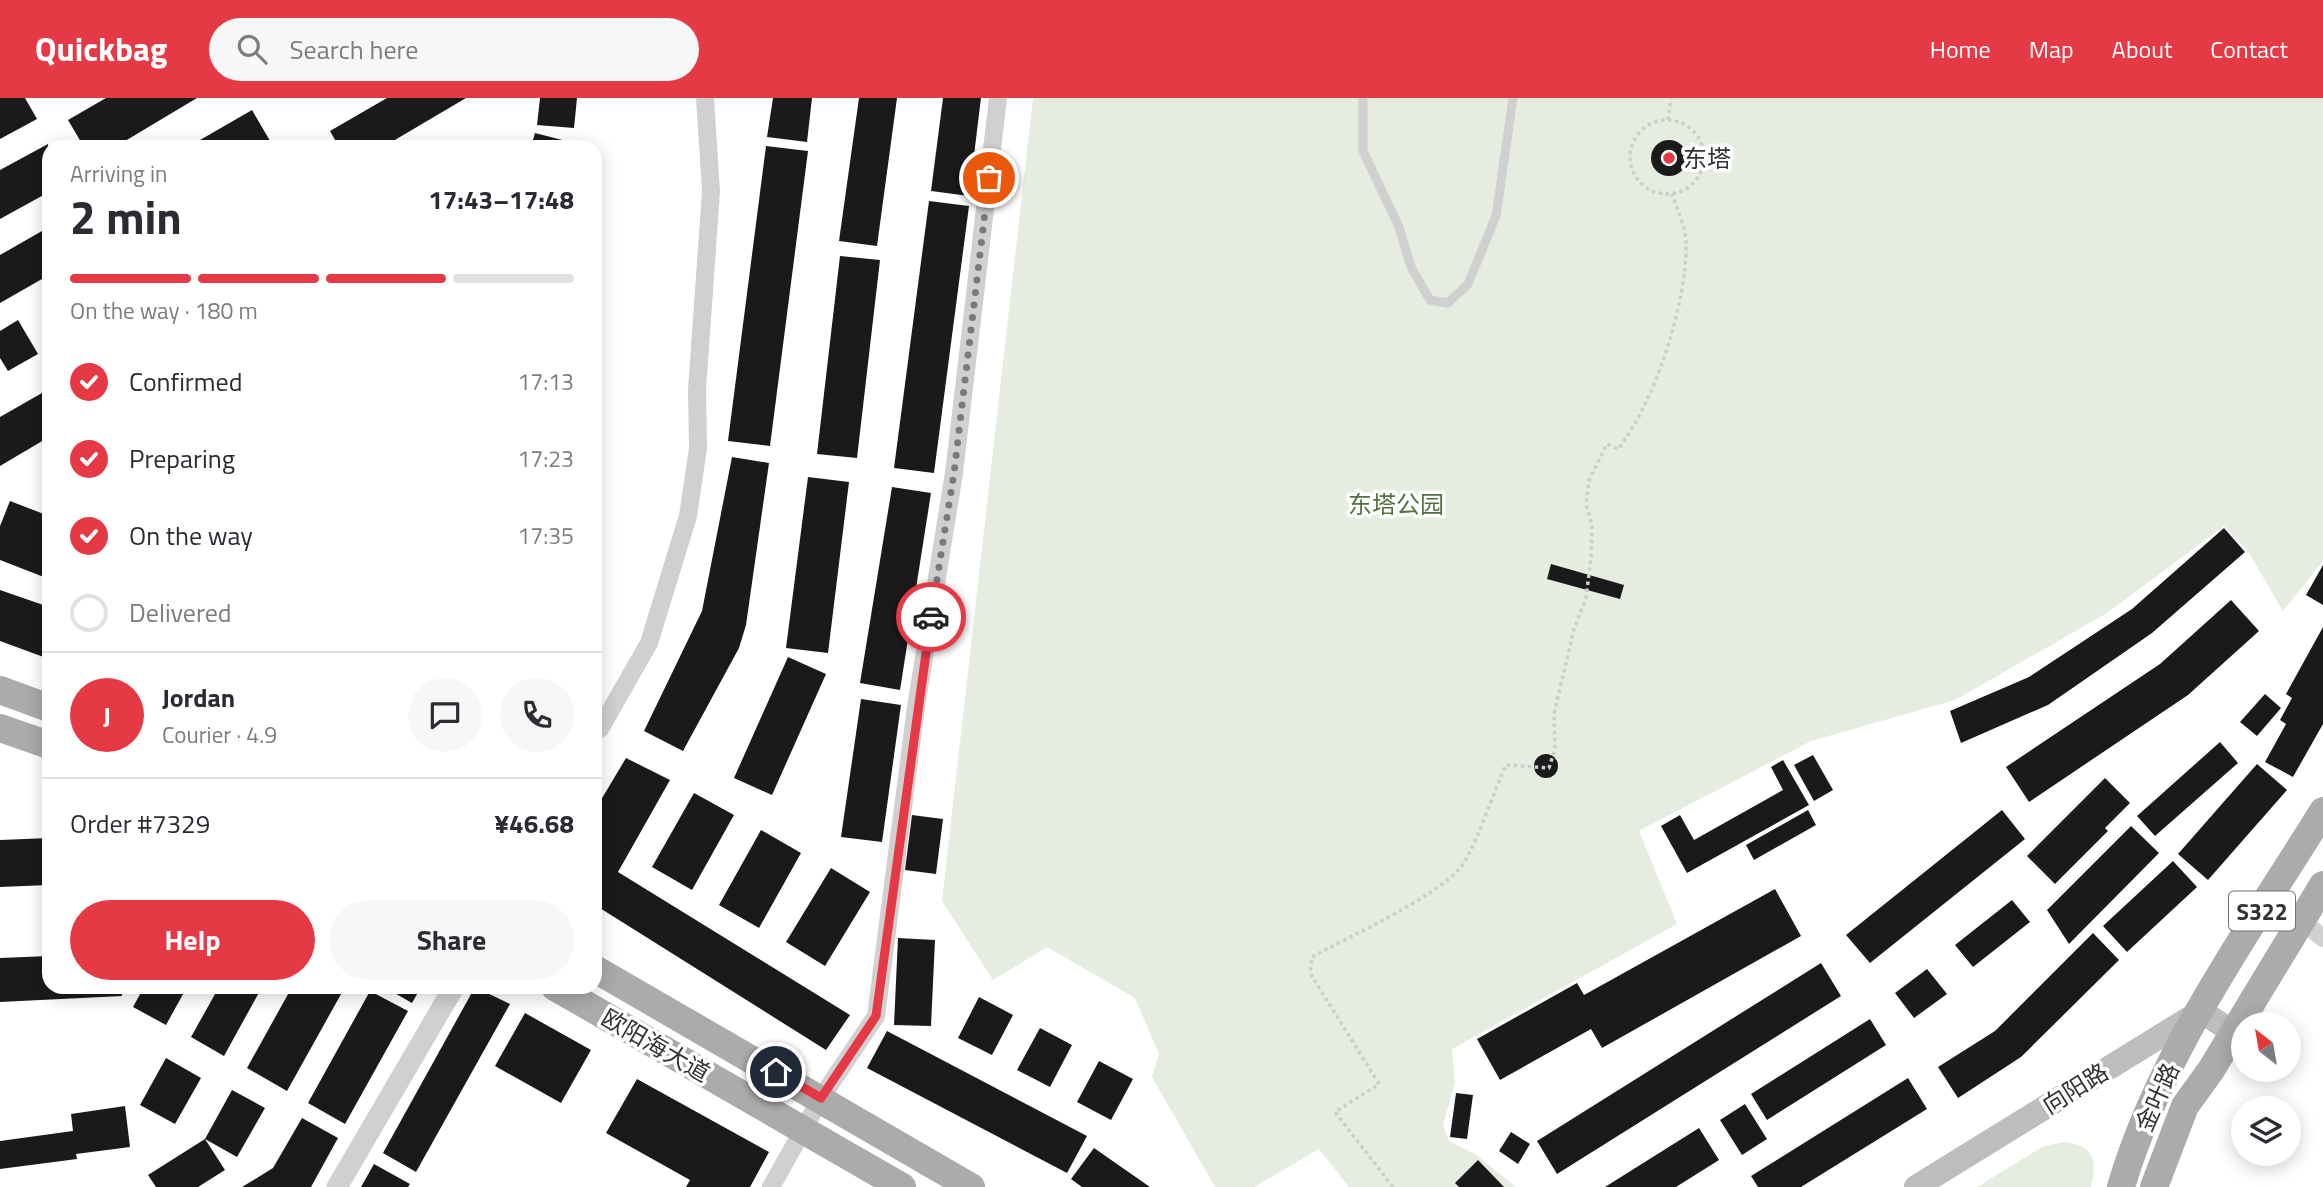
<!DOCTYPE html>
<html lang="en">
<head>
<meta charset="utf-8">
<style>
	body { margin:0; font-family:"Titillium Web","Noto Sans SC",sans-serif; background:#f7f7f7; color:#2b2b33; height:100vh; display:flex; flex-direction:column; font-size:26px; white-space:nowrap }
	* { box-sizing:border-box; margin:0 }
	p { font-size:23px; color:#7c7c81 }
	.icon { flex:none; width:38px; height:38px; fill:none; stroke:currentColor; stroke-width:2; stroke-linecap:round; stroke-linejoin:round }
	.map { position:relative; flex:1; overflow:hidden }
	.panel { position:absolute; left:42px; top:42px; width:560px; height:854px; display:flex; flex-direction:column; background:#fff; border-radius:21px; box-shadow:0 4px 18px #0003 }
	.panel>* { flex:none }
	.needle { width:46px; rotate:329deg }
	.buttons { position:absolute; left:2231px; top:914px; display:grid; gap:14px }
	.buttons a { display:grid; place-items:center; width:70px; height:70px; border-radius:50%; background:#fff; box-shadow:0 4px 18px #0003; font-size:35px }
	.pin { position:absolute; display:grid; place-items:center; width:60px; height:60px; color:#fff; margin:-30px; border:4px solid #fff; border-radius:50%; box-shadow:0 2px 7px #0007 }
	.courier { position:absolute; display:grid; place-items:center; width:70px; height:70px; margin:-35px; border:5px solid #e63946; border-radius:50%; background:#fff; color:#222; box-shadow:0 2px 9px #0007 }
	.head em { font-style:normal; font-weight:700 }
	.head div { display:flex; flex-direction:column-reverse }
	.head { display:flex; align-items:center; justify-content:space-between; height:119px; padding:0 28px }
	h1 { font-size:46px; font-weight:700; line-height:52px }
	.bar { display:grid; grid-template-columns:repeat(4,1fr); gap:10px 7px; align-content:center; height:84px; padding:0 28px }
	.bar i { height:9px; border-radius:5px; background:#e1e1e2 }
	.bar .selected { background:#e63946 }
	.bar p { grid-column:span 4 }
	.line { display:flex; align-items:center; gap:18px; padding:0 28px; border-top:2px solid #e1e1e2 }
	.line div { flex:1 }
	.round { display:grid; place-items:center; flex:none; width:74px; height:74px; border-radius:37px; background:#f7f7f7 }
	ol { padding:0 28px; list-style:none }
	li { display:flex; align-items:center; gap:21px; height:77px }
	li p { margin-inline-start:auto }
	li .icon { padding:7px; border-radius:50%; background:#e63946; color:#fff; stroke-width:4 }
	li:last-child { color:#7c7c81 }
	li i { width:38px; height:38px; border:4px solid #e1e1e2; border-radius:50% }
	.action { display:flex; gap:14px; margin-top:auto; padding:14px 28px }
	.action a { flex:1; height:80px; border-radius:42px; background:#e63946; color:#fff; font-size:28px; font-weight:700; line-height:80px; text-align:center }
	.action a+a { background:#f7f7f7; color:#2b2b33 }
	header { display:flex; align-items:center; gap:42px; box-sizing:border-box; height:98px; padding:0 35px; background:#e63946; color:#fff }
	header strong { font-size:33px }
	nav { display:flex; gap:38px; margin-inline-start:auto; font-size:24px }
	.search { width:490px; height:63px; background:#f7f7f7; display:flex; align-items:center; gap:18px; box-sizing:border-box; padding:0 24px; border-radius:38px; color:#7c7c81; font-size:26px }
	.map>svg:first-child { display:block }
	.green { fill:#e6ecdf }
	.building { fill:#1a1a1a }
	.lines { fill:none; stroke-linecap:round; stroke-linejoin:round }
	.path { stroke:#cdcdcd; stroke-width:3.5; stroke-dasharray:3.5 3.5; stroke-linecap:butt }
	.service { stroke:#d0d0d0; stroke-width:9 }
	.minor { stroke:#d0d0d0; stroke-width:18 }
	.tertiary { stroke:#d0d0d0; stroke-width:21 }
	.secondary { stroke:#bdbdbd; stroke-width:24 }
	.primary { stroke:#ababab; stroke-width:28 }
	.done { stroke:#7a7a7a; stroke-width:7; stroke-dasharray:0 12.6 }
	.route { stroke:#e63946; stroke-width:9 }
	.poi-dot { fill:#e63946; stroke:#fff; stroke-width:2.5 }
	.labels { text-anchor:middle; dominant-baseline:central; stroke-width:7; stroke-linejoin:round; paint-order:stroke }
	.shield { fill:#fff; stroke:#707070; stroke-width:2 }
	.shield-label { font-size:23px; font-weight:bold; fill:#333 }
	.poi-label { font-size:24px; fill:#333; stroke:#fff; text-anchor:start }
	.park-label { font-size:24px; fill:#56703f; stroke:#fff }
	.street-label { font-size:24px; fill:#333; stroke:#fff }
</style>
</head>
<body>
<header>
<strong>Quickbag</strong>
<div class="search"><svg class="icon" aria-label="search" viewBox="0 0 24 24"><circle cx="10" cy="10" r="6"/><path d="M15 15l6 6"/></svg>Search here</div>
<nav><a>Home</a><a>Map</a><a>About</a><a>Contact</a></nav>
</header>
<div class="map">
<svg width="2323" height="1089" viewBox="0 0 2323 1089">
	<rect width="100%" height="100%" fill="#fff"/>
	<g class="green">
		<path d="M 1033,0 L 2323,0 L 2323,463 L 2283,513 L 2249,455 L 2224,428 L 2107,515 L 1955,602 L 1811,643 L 1639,733 L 1677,826 L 1452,951 L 1455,985 L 1443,1027 L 1449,1043 L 1475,1056 L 1516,1089 L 1349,1089 L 1319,1051 L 1254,1089 L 1215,1089 L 1152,979 L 1159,956 L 1135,900 L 1047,849 L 993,882 L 942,803 Z"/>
		<path d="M 2063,1044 C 2093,1047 2098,1060 2091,1089 L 1977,1089 L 2042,1049 Z"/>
	</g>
	<g class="building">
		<path d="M 0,0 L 25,0 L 37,21 L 0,41 Z"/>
		<path d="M 106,0 L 197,0 L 115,49 L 84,49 L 68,22 Z"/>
		<path d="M 387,0 L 466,0 L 383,49 L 339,49 L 330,33 Z"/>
		<path d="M 540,0 L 577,0 L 574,30 L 537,27 Z"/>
		<path d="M 773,0 L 812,0 L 807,44 L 767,39 Z"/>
		<path d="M 859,0 L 897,0 L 877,148 L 839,143 Z"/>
		<path d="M 943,0 L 981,0 L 969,98 L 931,93 Z"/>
		<path d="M 252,12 L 273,48 L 188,49 Z"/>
		<path d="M 535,35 L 570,44 L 569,49 L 531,49 Z"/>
		<circle cx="1669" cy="60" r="18"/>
		<path d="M 48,46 L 49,94 L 0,121 L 0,72 Z"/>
		<path d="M 766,48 L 808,53 L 770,348 L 728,343 Z"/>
		<path d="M 929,103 L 969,108 L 934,375 L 894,370 Z"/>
		<path d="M 49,129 L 49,177 L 0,205 L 0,157 Z"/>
		<path d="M 840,158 L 880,162 L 857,360 L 817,356 Z"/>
		<path d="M 18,222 L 38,256 L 8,273 L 0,260 L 0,233 Z"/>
		<path d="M 49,291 L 49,339 L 0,368 L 0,319 Z"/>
		<path d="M 732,359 L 769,365 L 746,527 L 739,550 L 683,653 L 644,633 L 702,513 Z"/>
		<path d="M 808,379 L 849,384 L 828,555 L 786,550 Z"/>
		<path d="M 892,389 L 931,395 L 900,592 L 860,585 Z"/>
		<path d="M 10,403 L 49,418 L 49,481 L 0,462 L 0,428 Z"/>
		<path d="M 2224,430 L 2245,454 L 2152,535 L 2048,607 L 1961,645 L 1950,613 L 2029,579 L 2132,511 Z"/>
		<path d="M 1551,466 L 1624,487 L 1620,501 L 1547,481 Z"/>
		<path d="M 2323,467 L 2323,507 L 2306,497 Z"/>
		<path d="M 0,492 L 49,509 L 49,561 L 0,543 Z"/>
		<path d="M 2231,502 L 2259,533 L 2188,597 L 2029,704 L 2006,669 L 2160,566 Z"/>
		<path d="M 2323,529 L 2323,626 L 2293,679 L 2265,664 L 2286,626 L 2280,622 L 2292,600 L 2286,596 Z"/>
		<path d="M 788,559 L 826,576 L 772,697 L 734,680 Z"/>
		<path d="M 2265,596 L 2281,610 L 2257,638 L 2240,624 Z"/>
		<path d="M 861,601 L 901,607 L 882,744 L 841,739 Z"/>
		<path d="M 2220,644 L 2238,665 L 2155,738 L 2137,718 Z"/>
		<circle cx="1546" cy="668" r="12"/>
		<path d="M 1813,657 L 1833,692 L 1814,703 L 1794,667 Z"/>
		<path d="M 626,660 L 670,682 L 618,774 L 850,917 L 826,952 L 595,807 L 595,712 Z"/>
		<path d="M 1783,662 L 1809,707 L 1687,775 L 1661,728 L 1680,717 L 1694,742 L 1783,692 L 1771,669 Z"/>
		<path d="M 2257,666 L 2287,692 L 2208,782 L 2178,756 Z"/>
		<path d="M 2105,680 L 2130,705 L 2105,730 L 2108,733 L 2055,786 L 2027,758 Z"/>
		<path d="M 694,695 L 734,717 L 692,792 L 652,769 Z"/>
		<path d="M 1808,712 L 1816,727 L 1754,762 L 1746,747 Z"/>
		<path d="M 2002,712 L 2025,741 L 1870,865 L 1846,837 Z"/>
		<path d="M 912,717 L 943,721 L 936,776 L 905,772 Z"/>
		<path d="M 2131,728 L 2159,755 L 2069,846 L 2047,812 Z"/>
		<path d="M 761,732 L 801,755 L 759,830 L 719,807 Z"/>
		<path d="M 49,740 L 49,787 L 0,789 L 0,742 Z"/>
		<path d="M 2173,763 L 2197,789 L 2127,854 L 2103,828 Z"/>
		<path d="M 831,770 L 870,794 L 825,868 L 786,844 Z"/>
		<path d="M 1775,791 L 1801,838 L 1602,950 L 1591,931 L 1500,982 L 1477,941 L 1577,885 L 1584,897 Z"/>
		<path d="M 2012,802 L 2030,824 L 1973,869 L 1955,847 Z"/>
		<path d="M 2093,835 L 2119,862 L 2021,959 L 1958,1000 L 1938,969 L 1995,933 Z"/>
		<path d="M 898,840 L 935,842 L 931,928 L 894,927 Z"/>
		<path d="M 49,858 L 49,889 L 121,889 L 122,898 L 0,904 L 0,860 Z"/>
		<path d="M 1821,865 L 1841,898 L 1557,1076 L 1537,1043 Z"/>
		<path d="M 1927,871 L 1947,896 L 1914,920 L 1895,895 Z"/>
		<path d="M 144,889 L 187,889 L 166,927 L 133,909 Z"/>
		<path d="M 219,889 L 262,889 L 224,958 L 191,939 Z"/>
		<path d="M 292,889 L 345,889 L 287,993 L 247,970 Z"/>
		<path d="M 384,889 L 421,889 L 412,905 Z"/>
		<path d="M 475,889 L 510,906 L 416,1074 L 383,1055 Z"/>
		<path d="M 370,893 L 408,913 L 345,1026 L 308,1005 Z"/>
		<path d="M 979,899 L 1013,917 L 992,957 L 958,940 Z"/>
		<path d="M 525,915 L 591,952 L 561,1005 L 495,968 Z"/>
		<path d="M 1870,921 L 1886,947 L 1767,1022 L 1751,996 Z"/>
		<path d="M 1040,930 L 1072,947 L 1050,989 L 1017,972 Z"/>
		<path d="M 887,933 L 1087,1038 L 1067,1075 L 867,970 Z"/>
		<path d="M 166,960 L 201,980 L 175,1026 L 140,1007 Z"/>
		<path d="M 1099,963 L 1133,981 L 1111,1022 L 1077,1004 Z"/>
		<path d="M 1908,980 L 1927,1011 L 1801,1089 L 1758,1089 L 1751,1078 Z"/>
		<path d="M 637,981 L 769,1054 L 750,1089 L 686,1089 L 690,1082 L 606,1035 Z"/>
		<path d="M 232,992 L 265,1010 L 237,1059 L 205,1041 L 225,1072 L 198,1089 L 156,1089 L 148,1077 L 205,1041 Z"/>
		<path d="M 1456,995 L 1473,997 L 1467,1041 L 1450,1039 Z"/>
		<path d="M 1745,1006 L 1767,1041 L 1742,1057 L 1720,1022 Z"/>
		<path d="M 125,1008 L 130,1049 L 76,1056 L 77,1061 L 0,1071 L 0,1043 L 73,1033 L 71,1016 Z"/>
		<path d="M 302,1020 L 338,1040 L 311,1089 L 242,1089 L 273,1070 Z"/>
		<path d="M 1699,1030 L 1719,1062 L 1676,1089 L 1605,1089 Z"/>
		<path d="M 1511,1034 L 1530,1046 L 1518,1066 L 1499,1053 Z"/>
		<path d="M 1094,1050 L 1150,1089 L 1082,1089 L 1071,1081 Z"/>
		<path d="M 1478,1062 L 1504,1089 L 1459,1089 L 1455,1085 Z"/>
		<path d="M 374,1066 L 410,1086 L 408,1089 L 361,1089 Z"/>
	</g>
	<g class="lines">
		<g class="path">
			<circle cx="1667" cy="59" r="37"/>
			<path d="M 1668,22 L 1671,0"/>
			<path d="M 1393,1089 L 1335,1014 L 1379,986 L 1310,875 L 1312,859 C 1350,838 1433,801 1460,770 C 1473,756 1496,688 1506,667 L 1549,670 L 1555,651 L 1554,616 L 1574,531 L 1586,500 L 1591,460 L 1592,427 L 1586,406 L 1589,382 L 1607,346 L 1618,351 C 1655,305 1688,202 1686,143 C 1685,128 1677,111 1672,96"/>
		</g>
		<path class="service" d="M 1363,0 L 1363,53 L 1399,129 L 1411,169 L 1430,202 L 1448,205 L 1468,186 L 1496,118 L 1513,0"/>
		<g class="minor">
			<path d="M 600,631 L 649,545 L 688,418 L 698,350 L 697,292 L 711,93 L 705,0"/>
			<path d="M 2302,823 L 2323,840"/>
			<path d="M 771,1089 L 821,1000 L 876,918 L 916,609 L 954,375 L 998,0"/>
		</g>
		<path class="tertiary" d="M 337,1089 L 454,889"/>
		<path class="secondary" d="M 1916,1089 L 2201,913 L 2234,935"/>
		<g class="primary">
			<path d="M 0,592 L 49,610"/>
			<path d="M 0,630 L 49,647"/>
			<path d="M 595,871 L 971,1089"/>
			<path d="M 555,889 L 902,1089"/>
			<path d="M 2121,1089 C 2161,953 2249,833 2323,713"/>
			<path d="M 2154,1089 L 2185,1008 L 2211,972 L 2323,787"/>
		</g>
	</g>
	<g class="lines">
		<path class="done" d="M 931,519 L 954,375 L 989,80"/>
		<path class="route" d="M 776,974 L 821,1000 L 876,918 L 931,519"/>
	</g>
	<circle class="poi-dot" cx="1669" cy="60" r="7"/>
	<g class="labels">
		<rect class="shield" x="2229" y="793.5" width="66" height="39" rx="5"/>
		<g class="shield-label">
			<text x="2262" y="813">S322</text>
		</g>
		<g class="poi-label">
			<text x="1683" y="60">东塔</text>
		</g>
		<g class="park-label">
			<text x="1396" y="406">东塔公园</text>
		</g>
		<g class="street-label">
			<text transform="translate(656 947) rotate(30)">欧阳海大道</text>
			<text transform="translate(2075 990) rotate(-32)">向阳路</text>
			<text transform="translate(2157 999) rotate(-66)">金叶路</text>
		</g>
	</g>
</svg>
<div class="buttons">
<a><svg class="needle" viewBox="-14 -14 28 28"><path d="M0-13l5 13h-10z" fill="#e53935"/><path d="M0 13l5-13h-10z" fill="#7c7c81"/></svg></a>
<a><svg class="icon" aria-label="layers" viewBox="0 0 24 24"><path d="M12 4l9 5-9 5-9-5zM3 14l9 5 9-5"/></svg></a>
</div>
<div class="pin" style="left:989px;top:80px;background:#ea580c"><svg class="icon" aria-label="bag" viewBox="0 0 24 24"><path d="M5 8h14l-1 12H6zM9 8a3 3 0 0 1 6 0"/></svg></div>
<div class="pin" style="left:776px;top:974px;background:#1f2937"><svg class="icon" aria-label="home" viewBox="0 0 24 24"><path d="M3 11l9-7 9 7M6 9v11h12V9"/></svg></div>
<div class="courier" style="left:931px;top:519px"><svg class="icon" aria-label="car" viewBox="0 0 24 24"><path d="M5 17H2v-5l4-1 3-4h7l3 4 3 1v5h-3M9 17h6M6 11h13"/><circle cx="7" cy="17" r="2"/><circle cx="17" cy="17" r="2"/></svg></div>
<section class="panel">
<div class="head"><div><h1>2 min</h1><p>Arriving in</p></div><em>17:43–17:48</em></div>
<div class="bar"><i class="selected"></i><i class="selected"></i><i class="selected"></i><i></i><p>On the way · 180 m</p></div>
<ol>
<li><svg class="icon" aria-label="check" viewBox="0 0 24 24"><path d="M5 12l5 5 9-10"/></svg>Confirmed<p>17:13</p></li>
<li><svg class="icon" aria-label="check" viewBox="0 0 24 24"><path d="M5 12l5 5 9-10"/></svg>Preparing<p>17:23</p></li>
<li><svg class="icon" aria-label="check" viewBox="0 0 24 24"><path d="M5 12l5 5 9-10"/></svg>On the way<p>17:35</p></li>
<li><i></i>Delivered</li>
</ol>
<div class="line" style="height:126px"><b class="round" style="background:#e63946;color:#fff">J</b><div><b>Jordan</b><p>Courier · 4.9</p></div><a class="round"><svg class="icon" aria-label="chat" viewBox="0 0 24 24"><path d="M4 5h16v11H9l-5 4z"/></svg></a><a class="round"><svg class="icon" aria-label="phone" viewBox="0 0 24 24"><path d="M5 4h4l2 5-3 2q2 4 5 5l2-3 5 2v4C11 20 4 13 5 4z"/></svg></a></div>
<div class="line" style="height:91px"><div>Order #7329</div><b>¥46.68</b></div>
<div class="action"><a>Help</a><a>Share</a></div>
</section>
</div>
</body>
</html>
